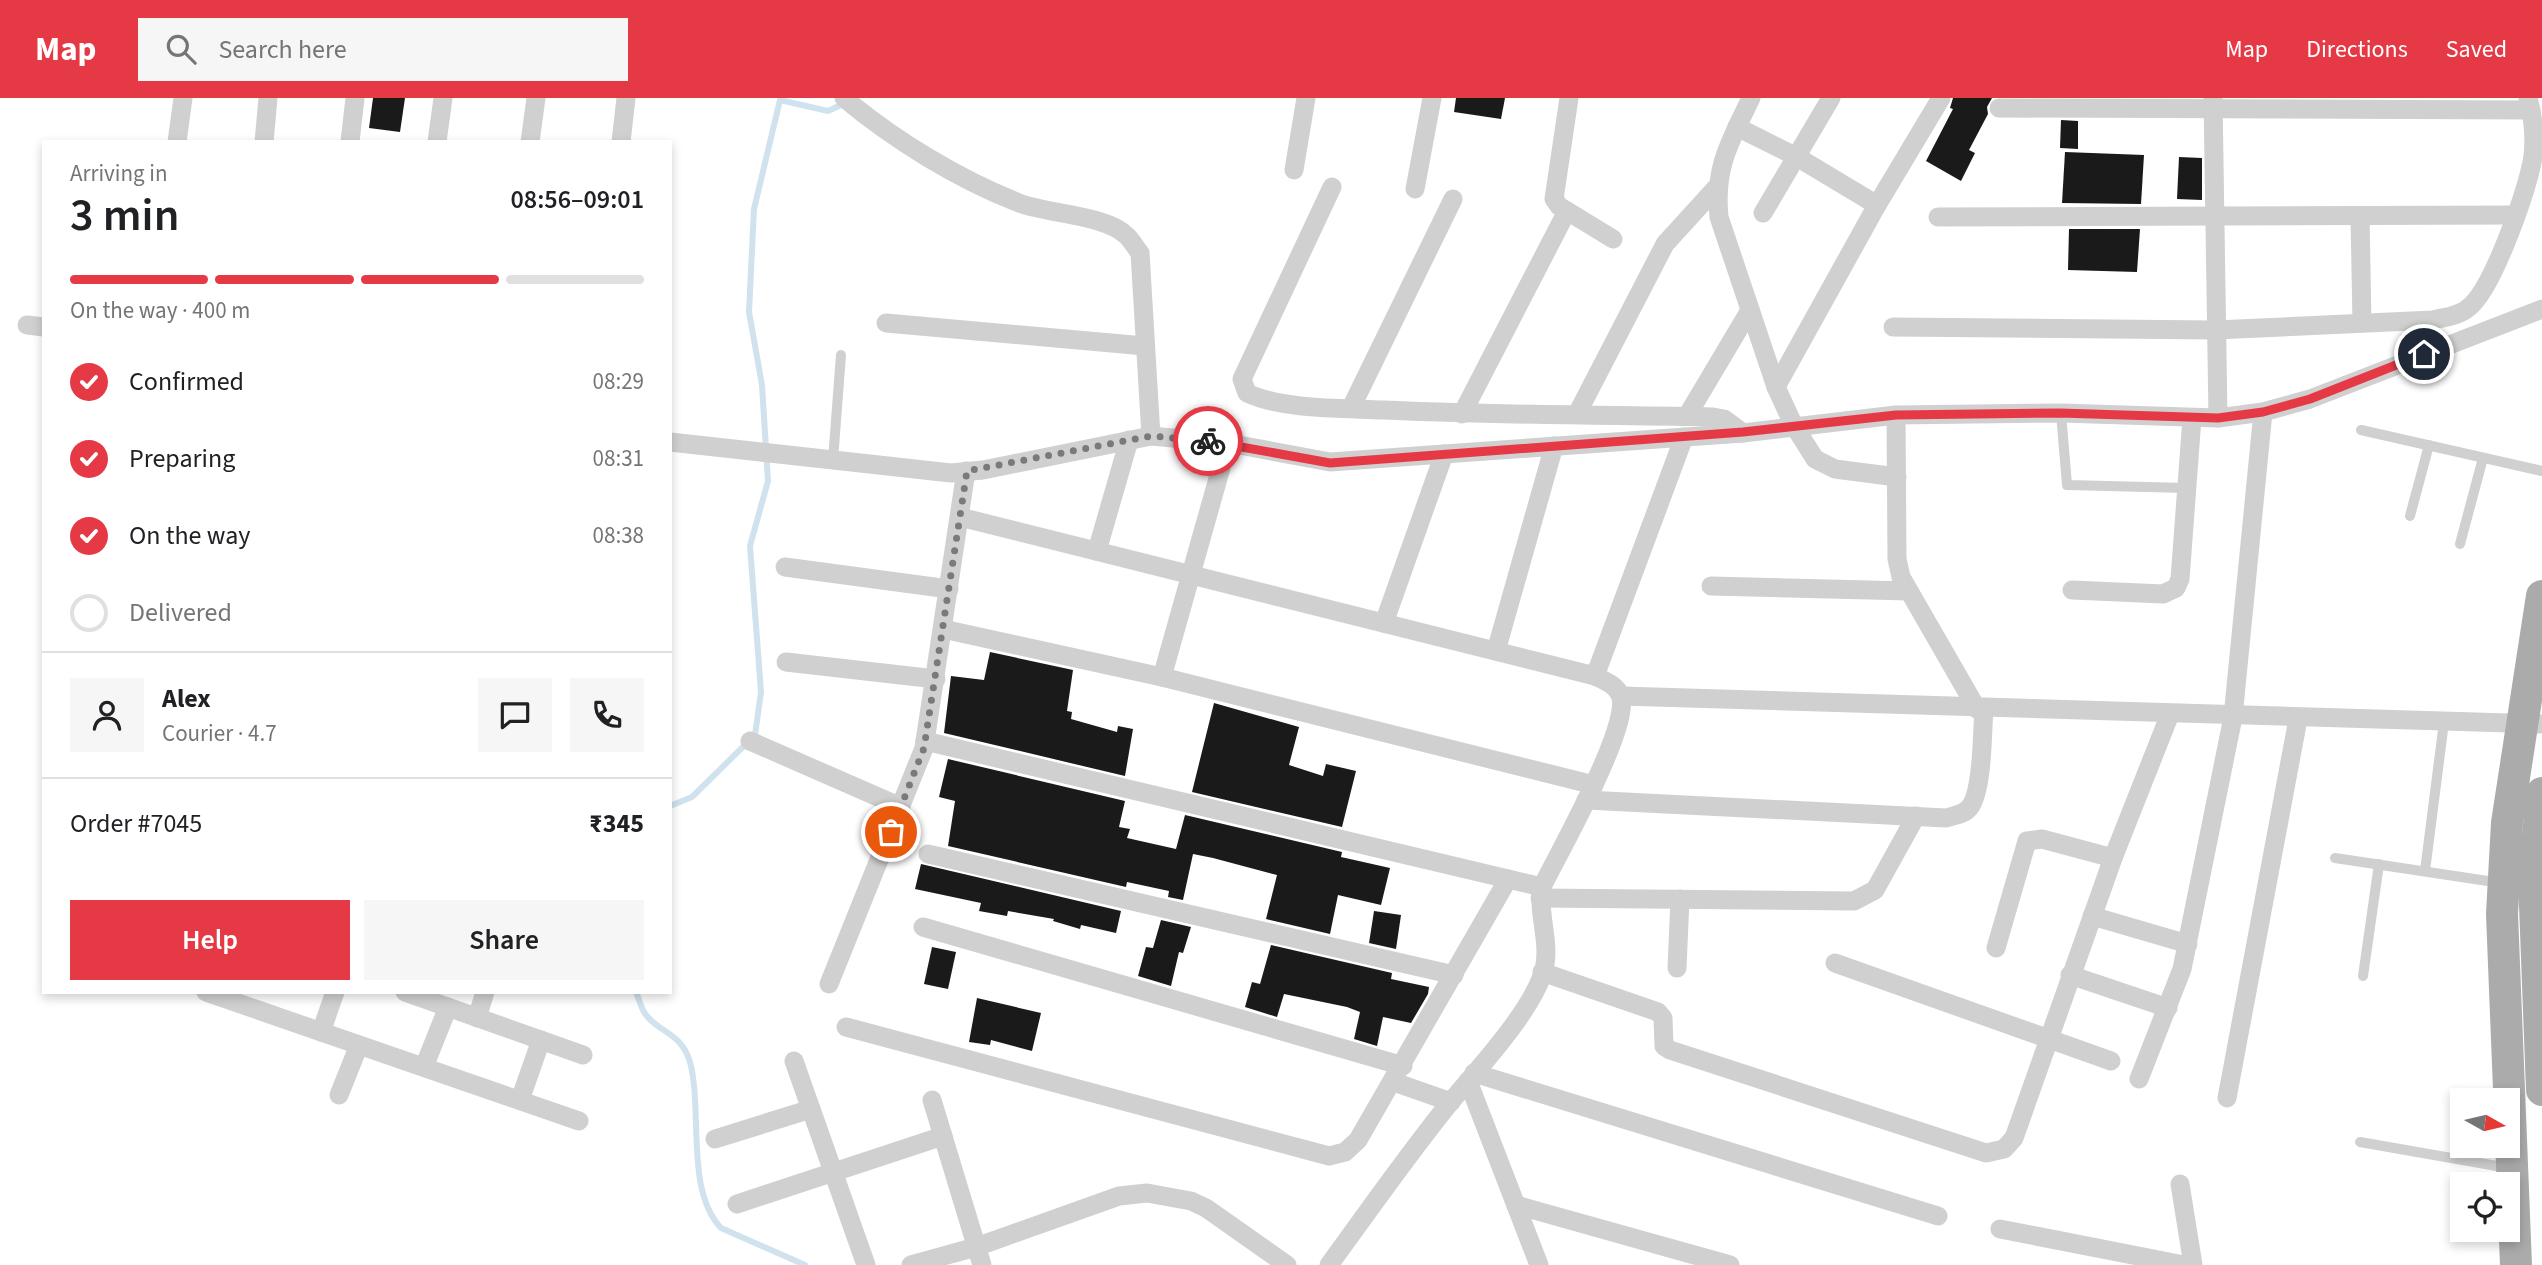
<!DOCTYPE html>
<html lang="en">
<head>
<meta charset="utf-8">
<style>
	body { margin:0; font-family:"Source Sans 3",sans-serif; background:#f6f6f6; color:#202124; height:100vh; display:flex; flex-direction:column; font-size:26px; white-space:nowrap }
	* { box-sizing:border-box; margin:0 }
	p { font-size:23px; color:#757577 }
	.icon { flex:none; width:38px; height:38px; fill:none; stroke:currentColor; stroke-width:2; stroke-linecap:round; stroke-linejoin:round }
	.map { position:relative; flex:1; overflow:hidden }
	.sheet { position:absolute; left:42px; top:42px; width:630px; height:854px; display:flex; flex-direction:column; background:#fff; border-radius:0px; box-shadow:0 4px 10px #0003 }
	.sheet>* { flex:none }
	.needle { width:46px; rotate:98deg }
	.fabs { position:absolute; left:2450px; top:990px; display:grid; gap:14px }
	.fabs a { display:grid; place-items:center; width:70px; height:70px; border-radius:0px; background:#fff; box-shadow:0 4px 10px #0003; font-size:35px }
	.pin { position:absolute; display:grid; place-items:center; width:60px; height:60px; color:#fff; margin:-30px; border:4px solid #fff; border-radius:50%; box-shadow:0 2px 7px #0007 }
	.courier { position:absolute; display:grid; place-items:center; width:70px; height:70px; margin:-35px; border:5px solid #e63946; border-radius:50%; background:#fff; color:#222; box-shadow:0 2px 9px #0007 }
	.summary em { font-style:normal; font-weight:600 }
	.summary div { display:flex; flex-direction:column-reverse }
	.summary { display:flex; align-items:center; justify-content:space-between; height:119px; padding:0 28px }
	h1 { font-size:46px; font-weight:600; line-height:52px }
	.bar { display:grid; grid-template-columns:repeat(4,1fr); gap:10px 7px; align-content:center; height:84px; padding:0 28px }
	.bar i { height:9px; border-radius:5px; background:#e0e0e0 }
	.bar .selected { background:#e63946 }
	.bar p { grid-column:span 4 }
	.line { display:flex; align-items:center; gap:18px; padding:0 28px; border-top:2px solid #e0e0e0 }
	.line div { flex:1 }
	.round { display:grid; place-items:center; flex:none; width:74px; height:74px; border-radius:0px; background:#f6f6f6 }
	ol { padding:0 28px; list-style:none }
	li { display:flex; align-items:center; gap:21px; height:77px }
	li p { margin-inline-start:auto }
	li .icon { padding:7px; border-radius:50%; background:#e63946; color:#fff; stroke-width:4 }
	li:last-child { color:#757577 }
	li i { width:38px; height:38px; border:4px solid #e0e0e0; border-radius:50% }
	.cta { display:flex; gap:14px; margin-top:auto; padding:14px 28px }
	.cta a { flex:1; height:80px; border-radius:0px; background:#e63946; color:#fff; font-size:28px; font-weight:600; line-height:80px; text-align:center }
	.cta a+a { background:#f6f6f6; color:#202124 }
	header { display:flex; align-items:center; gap:42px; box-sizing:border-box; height:98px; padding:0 35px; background:#e63946; color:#fff }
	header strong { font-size:33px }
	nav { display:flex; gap:38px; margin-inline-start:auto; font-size:24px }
	.search { width:490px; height:63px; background:#f6f6f6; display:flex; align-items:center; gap:18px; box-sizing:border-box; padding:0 24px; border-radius:0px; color:#757577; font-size:26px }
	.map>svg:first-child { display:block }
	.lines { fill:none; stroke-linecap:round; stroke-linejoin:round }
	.stream { stroke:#cfe2ee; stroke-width:6 }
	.building { fill:#1a1a1a }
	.service { stroke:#d0d0d0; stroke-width:10 }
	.minor { stroke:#d0d0d0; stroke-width:19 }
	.primary { stroke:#ababab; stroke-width:32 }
	.done { stroke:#7a7a7a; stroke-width:7; stroke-dasharray:0 12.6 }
	.route { stroke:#e63946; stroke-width:9 }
</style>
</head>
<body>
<header>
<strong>Map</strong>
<div class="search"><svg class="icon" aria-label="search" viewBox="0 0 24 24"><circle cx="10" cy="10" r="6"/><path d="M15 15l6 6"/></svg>Search here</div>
<nav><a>Map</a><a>Directions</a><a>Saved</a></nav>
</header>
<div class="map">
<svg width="2542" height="1167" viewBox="0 0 2542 1167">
	<rect width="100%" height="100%" fill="#fff"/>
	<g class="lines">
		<g class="stream">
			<path d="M 670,708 L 692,699 L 755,637 L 761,594 L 750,448 L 768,383 L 762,287 L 749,214 L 754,111 L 780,2 L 828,13 L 843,6"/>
			<path d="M 636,894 C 639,901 641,909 644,914 C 657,935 681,933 690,964 C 703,1013 685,1092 721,1130 L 805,1167"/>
		</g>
	</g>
	<g class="building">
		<path d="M 373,0 L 405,0 L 400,34 L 369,30 Z"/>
		<path d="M 1456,0 L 1505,0 L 1501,21 L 1454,14 Z"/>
		<path d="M 1953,0 L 1992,0 L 1987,9 L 1988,16 L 1969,52 L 1975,55 L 1961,83 L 1926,63 L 1953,11 L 1950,10 Z"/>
		<path d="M 2061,22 L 2078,23 L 2078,51 L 2060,50 Z"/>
		<path d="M 2065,54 L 2144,57 L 2141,106 L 2062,105 Z"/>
		<path d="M 2179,59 L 2202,60 L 2202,102 L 2177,101 Z"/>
		<path d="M 2069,131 L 2140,131 L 2137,174 L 2068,172 Z"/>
		<path d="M 990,554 L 1073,572 L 1067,613 L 1072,614 L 1071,621 L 1117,634 L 1118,628 L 1133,631 L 1125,678 L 944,635 L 951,578 L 984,582 Z"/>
		<path d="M 1214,605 L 1299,629 L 1289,667 L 1323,678 L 1326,666 L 1356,673 L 1342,729 L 1192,694 Z"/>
		<path d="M 948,661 L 1125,703 L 1119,729 L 1130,731 L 1127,740 L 1176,751 L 1185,717 L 1342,754 L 1341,759 L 1390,770 L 1381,807 L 1338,797 L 1330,836 L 1266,821 L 1277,777 L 1213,760 L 1193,756 L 1183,802 L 1168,799 L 1169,793 L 1127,784 L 1126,789 L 948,748 L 955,703 L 939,699 Z"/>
		<path d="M 921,766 L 1121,813 L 1116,835 L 1081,827 L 1080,831 L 1053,823 L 1054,821 L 1008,813 L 1007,818 L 979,813 L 981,805 L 915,791 Z"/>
		<path d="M 1374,813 L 1401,817 L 1396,851 L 1369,845 Z"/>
		<path d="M 1161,822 L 1191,829 L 1183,855 L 1179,854 L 1171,888 L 1138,878 L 1146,849 L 1153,850 Z"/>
		<path d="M 1271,847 L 1392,875 L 1391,881 L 1429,889 L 1428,896 L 1411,925 L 1383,919 L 1377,948 L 1354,941 L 1360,914 L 1347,909 L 1284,896 L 1277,919 L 1245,909 L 1252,884 L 1260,886 Z"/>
		<path d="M 932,849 L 956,854 L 948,891 L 924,886 Z"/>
		<path d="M 977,900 L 1041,915 L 1032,953 L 991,942 L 990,947 L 969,944 Z"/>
	</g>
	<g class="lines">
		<g class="service">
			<path d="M 2061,315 L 2067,387 L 2187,390"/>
			<path d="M 2361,332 L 2542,373"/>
			<path d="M 833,362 L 841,257"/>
			<path d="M 2410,418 L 2429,347"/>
			<path d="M 2460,446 L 2483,360"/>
			<path d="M 2335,760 L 2501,785"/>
			<path d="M 2425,773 L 2444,624"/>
			<path d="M 2363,878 L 2379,766"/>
			<path d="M 2360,1044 L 2508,1070"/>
		</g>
		<g class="minor">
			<path d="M 844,0 C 894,42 958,81 1019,105 C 1048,116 1107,117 1127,138 C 1132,143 1136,150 1140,155 L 1151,338"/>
			<path d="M 1569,0 L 1554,101 L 1559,108 L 1613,141"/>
			<path d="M 1751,0 C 1730,44 1714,69 1719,119 L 1776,289 L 1793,326 L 1815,361 L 1835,371 L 1897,379"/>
			<path d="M 2213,0 L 2218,320"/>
			<path d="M 1999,10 L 2531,12"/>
			<path d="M 1737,29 L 1797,59 L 1877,107"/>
			<path d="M 177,44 L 183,0"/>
			<path d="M 264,44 L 268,0"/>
			<path d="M 350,44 L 355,0"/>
			<path d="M 437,44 L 443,0"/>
			<path d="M 530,44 L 536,0"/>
			<path d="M 621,44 L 626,0"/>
			<path d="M 1294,72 L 1306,0"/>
			<path d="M 1332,89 L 1242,281 L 1247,295 C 1283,312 1344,310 1384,312 C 1494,317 1603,317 1713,319 L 1724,321 L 1743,335"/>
			<path d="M 1415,91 L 1432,0"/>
			<path d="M 1763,115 L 1831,0"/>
			<path d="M 2360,118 L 2362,225"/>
			<path d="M 1938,119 L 2514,117"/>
			<path d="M 886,225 L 1145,248"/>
			<path d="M 27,227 L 44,229"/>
			<path d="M 1893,229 L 2215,232 L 2433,222 C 2445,219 2459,218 2468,210 C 2492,193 2524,99 2531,69 C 2536,48 2534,21 2528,0"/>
			<path d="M 1776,289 L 1877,107 L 1941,0"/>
			<path d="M 1351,310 L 1453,101"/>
			<path d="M 1462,316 L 1567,113"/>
			<path d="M 1577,316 L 1665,146 L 1716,90"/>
			<path d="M 1896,317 L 1897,461 L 1901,479 L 1977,611"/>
			<path d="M 1687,318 L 1750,212"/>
			<path d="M 670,344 L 951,375 L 983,372 L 1151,338 L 1228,345 L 1330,364 L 1743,335 L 1896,317 L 2061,315 L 2218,320 L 2263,314 L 2310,301 L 2542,211"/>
			<path d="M 960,419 L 1595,578 C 1605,583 1616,587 1620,597 C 1633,625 1558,756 1542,789 C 1537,819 1553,848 1542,878 C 1526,921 1473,976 1444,1012 C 1404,1062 1367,1115 1329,1167"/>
			<path d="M 1097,453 L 1129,342"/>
			<path d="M 785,469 L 949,491"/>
			<path d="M 1711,488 L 1909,493"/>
			<path d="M 2072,492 L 2163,496 L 2176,490 L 2180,481 L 2192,320"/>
			<path d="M 1384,525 L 1444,356"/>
			<path d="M 943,531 L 1162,579 L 1594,687"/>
			<path d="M 1496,553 L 1554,348"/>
			<path d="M 786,564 L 936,581"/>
			<path d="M 1595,578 L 1684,339"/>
			<path d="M 1162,579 L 1228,345"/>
			<path d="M 1621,598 L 2542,626"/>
			<path d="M 750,643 L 901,709"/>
			<path d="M 925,643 L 1542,789"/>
			<path d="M 1586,702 L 1946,720 C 1955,717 1964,717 1970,709 C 1983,691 1982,634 1984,611"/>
			<path d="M 928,756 L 1454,877"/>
			<path d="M 1540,800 L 1854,803 L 1875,792 L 1916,718"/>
			<path d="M 2092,818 L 2188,846"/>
			<path d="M 923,829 L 1403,968"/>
			<path d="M 1996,850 L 2027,743 L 2042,741 L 2113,760"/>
			<path d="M 1835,865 L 2111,963"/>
			<path d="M 1677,870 L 1680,801"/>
			<path d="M 1542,874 L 1658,914 L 1663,920 L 1664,948 L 1670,952 L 1986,1055 L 2004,1051 L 2014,1040 L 2113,760 L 2170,616"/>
			<path d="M 2070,877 L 2168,910"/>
			<path d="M 829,886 L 924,650 L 966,373"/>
			<path d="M 206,894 L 579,1023"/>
			<path d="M 405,894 L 583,957"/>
			<path d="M 477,920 L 485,894"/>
			<path d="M 846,929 L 1329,1058 L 1345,1054 L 1358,1042 L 1508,781"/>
			<path d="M 321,934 L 335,894"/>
			<path d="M 794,963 L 866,1167"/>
			<path d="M 424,969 L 448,909"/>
			<path d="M 1474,975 L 1938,1118"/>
			<path d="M 2139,981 L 2182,871 L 2233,619 L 2263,314"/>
			<path d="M 1468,983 L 1539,1167"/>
			<path d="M 1394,984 L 1451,1004"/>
			<path d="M 339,997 L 359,947"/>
			<path d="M 2227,1000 L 2298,621"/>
			<path d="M 520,1002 L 541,942"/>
			<path d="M 932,1002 L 982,1167"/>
			<path d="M 715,1041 L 811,1011"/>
			<path d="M 2180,1086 L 2193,1167"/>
			<path d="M 737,1106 L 943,1038"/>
			<path d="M 1516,1107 L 1730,1167"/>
			<path d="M 2000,1131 L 2184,1167"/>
			<path d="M 911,1167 L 976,1149 L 1119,1098 L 1147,1095 L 1191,1103 L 1206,1110 L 1287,1167"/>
		</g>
		<g class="primary">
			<path d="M 2542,695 L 2534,781 L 2542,992"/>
			<path d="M 2516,1167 L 2502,816 L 2507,725 L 2542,498"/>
		</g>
	</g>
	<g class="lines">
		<path class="done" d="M 891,734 L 924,650 L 967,373 L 1151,338 L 1208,343"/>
		<path class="route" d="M 1208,343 L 1330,365 L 1743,334 L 1896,317 L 2060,315 L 2218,320 L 2263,314 L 2310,301 L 2424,256"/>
	</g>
</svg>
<div class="fabs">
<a><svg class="needle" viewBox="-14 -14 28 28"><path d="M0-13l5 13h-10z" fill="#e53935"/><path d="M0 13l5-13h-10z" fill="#757577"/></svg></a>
<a><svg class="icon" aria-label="locate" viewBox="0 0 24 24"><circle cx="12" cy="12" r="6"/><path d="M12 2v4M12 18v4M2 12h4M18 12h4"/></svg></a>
</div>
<div class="pin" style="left:891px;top:734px;background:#ea580c"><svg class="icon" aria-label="bag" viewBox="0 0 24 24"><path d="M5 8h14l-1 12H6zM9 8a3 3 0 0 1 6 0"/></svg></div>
<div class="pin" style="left:2424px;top:256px;background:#1f2937"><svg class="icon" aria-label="home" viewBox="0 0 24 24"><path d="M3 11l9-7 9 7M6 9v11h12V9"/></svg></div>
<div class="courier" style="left:1208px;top:343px"><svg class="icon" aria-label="bike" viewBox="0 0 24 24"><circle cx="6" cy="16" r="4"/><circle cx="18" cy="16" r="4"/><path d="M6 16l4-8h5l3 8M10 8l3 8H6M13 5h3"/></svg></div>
<section class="sheet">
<div class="summary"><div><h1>3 min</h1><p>Arriving in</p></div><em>08:56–09:01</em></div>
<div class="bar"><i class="selected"></i><i class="selected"></i><i class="selected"></i><i></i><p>On the way · 400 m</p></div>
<ol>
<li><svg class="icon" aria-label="check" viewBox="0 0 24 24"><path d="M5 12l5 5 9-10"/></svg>Confirmed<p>08:29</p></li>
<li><svg class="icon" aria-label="check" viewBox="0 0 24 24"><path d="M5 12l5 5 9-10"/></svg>Preparing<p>08:31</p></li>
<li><svg class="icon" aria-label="check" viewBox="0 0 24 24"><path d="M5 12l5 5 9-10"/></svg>On the way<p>08:38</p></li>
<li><i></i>Delivered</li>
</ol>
<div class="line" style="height:126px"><a class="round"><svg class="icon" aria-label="person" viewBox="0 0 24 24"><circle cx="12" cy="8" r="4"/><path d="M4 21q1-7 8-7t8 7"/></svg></a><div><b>Alex</b><p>Courier · 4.7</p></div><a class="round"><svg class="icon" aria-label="chat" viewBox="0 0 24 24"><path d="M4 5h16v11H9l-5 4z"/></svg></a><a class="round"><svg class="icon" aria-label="phone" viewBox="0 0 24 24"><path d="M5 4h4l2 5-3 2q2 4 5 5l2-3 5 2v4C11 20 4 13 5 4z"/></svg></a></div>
<div class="line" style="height:91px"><div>Order #7045</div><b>₹345</b></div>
<div class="cta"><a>Help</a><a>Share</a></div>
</section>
</div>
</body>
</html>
